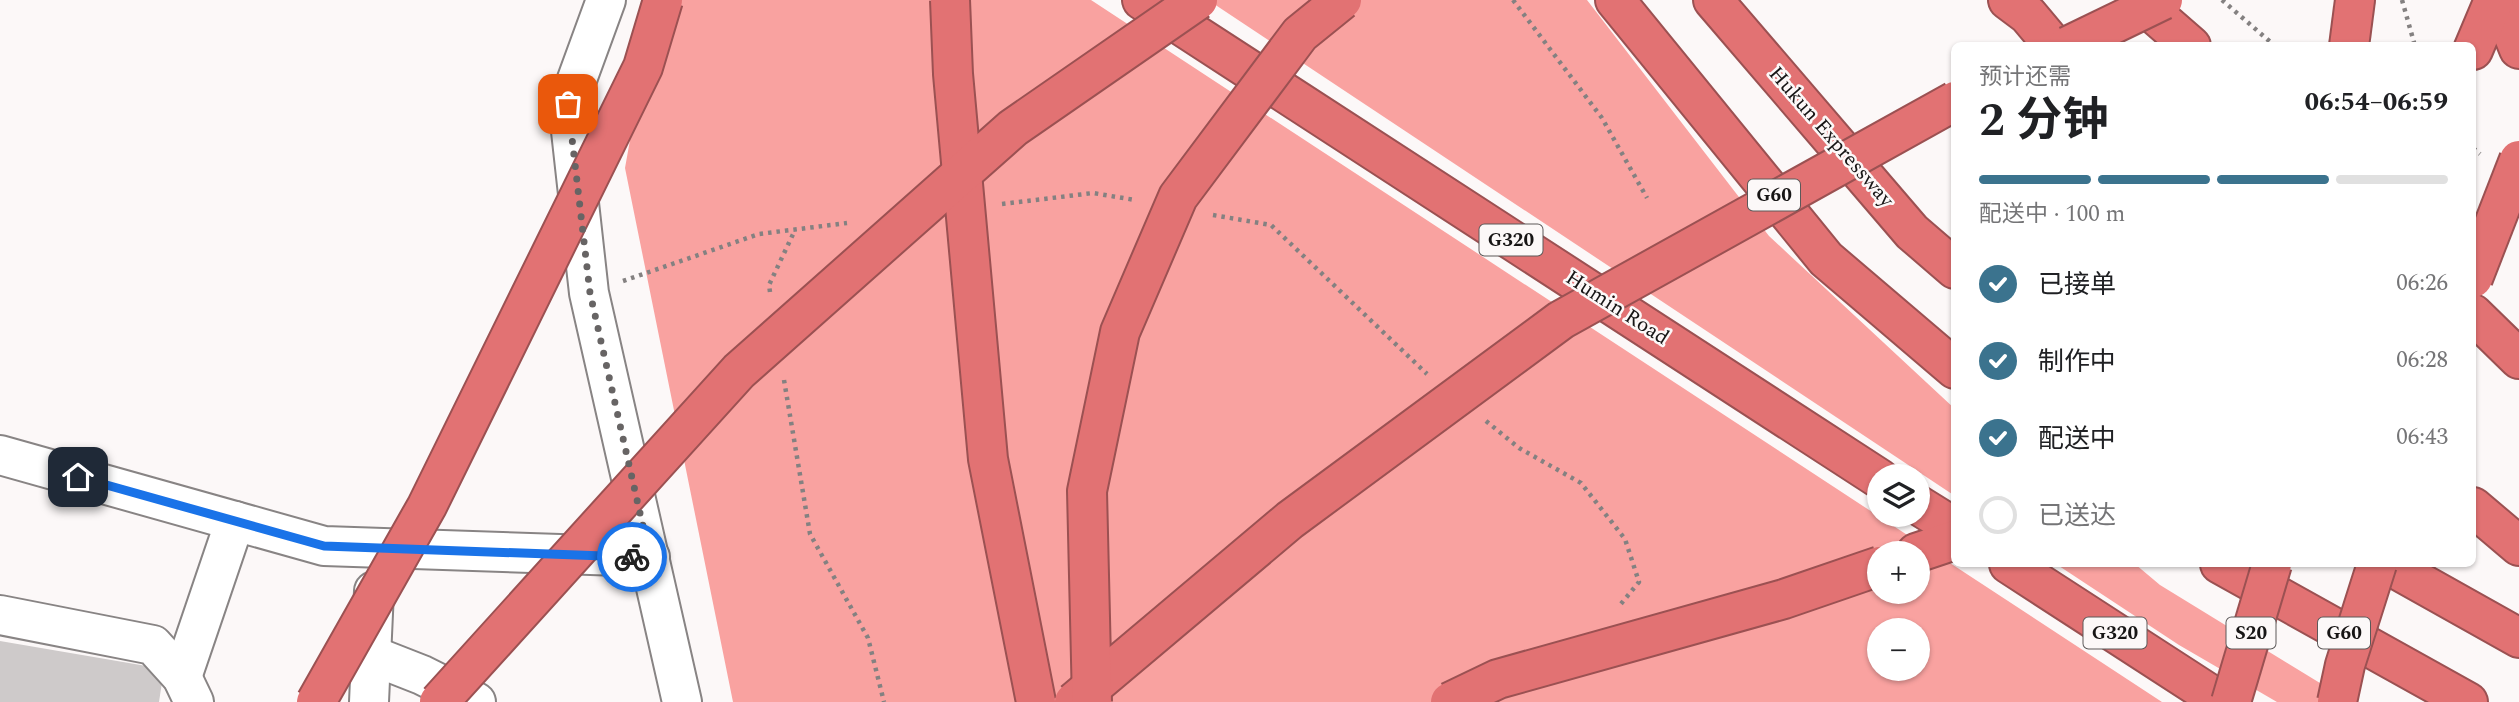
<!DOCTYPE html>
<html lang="zh">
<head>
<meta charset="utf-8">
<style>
	body { margin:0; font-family:Spectral,"Noto Sans SC",serif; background:#f6f6f6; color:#202124; height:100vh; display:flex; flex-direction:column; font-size:26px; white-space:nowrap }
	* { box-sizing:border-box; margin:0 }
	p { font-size:23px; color:#757577 }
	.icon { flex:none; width:38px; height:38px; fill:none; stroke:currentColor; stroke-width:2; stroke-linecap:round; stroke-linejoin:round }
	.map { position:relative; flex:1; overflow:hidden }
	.sheet { position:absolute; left:1951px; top:42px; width:525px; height:525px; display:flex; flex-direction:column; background:#fff; border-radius:10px; box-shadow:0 2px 5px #0004 }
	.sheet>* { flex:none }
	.tools { position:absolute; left:1867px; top:464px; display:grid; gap:14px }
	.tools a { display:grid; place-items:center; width:63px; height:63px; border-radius:50%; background:#fff; box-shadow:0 2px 5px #0004; font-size:35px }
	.pin { position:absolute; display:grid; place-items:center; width:60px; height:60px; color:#fff; margin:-30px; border-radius:14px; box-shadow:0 4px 10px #0006 }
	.courier { position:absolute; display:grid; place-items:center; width:70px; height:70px; margin:-35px; border:5px solid #1a73e8; border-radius:50%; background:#fff; color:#222; box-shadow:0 2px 9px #0007 }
	.headline em { font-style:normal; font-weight:700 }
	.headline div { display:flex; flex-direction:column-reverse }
	.headline { display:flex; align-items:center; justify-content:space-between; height:119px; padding:0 28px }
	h1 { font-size:46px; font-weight:700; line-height:52px }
	.bar { display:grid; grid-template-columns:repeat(4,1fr); gap:10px 7px; align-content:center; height:84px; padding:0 28px }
	.bar i { height:9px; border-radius:5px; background:#e0e0e0 }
	.bar .current { background:#3b738e }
	.bar p { grid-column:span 4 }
	ol { padding:0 28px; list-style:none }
	li { display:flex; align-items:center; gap:21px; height:77px }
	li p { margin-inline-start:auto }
	li .icon { padding:7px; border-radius:50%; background:#3b738e; color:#fff; stroke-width:4 }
	li:last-child { color:#757577 }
	li i { width:38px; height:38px; border:4px solid #e0e0e0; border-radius:50% }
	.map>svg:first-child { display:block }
	.forest { fill:#f9a2a0; fill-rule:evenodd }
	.building { fill:#cecaca }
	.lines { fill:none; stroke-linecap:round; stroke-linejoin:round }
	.minor-casing { stroke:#888484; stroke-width:42 }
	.highway-casing { stroke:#9b5152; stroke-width:42 }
	.path { stroke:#848181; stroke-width:4.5; stroke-dasharray:3.5 5; stroke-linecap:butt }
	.minor { stroke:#fff; stroke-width:38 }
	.highway { stroke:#e27273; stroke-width:38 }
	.highway-bridge-casing { stroke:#9b5152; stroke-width:42; stroke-linecap:butt }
	.highway-bridge { stroke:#e27273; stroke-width:38 }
	.done { stroke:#676464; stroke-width:7; stroke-dasharray:0 12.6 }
	.route { stroke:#1a73e8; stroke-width:9 }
	.labels { text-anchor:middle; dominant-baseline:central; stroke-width:5; stroke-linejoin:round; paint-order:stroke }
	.shield { fill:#fcf8f8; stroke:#5c5959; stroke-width:2 }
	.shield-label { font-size:19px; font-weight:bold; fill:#171515 }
	.street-label { font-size:21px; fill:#171515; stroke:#fcf8f8 }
</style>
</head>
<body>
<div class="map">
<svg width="2519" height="702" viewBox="0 0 2519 702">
	<rect width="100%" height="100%" fill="#fcf8f8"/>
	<g class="forest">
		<path d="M 655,0 L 1091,0 L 2162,702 L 733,702 L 625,168 ZM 1880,553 L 1918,553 L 1918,592 L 1880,592 ZM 1880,630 L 1918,630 L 1918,668 L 1880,668 Z"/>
		<path d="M 1208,0 L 1587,0 L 1769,236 L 1955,409 L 1955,496 Z"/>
		<path d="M 2056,564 L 2135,564 L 2160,585 L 2351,702 L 2277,702 L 2179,645 Z"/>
	</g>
	<path class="building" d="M 0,641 L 164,669 L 159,702 L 0,702 Z"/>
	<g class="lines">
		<g class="minor-casing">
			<g id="minor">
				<path d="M 606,0 L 568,104 L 589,293 L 682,702"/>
				<path d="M 0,455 L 324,546 L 650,557"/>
				<path d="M 0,615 L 153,645 L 182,677 L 194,702"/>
				<path d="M 371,655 L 422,675 L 476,702"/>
				<path d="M 182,677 L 235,521"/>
				<path d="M 369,702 L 374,591"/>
			</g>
		</g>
		<g class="highway-casing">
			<g id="highway">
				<path d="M 1142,0 L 1880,479"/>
				<path d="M 1615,0 L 1826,259 L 1955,369"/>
				<path d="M 1713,0 L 1912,232 L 1955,269"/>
				<path d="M 2008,0 L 2028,15 L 2054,46"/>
				<path d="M 2138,0 L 2191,46"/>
				<path d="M 2499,0 L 2519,49"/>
				<path d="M 2349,46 L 2355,0"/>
				<path d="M 2473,50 L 2494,0"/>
				<path d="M 2473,314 L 2519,359"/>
				<path d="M 1918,505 L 1955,528"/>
				<path d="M 2473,507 L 2519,546"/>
				<path d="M 1916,553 L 1955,540"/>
				<path d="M 2009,564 L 2222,702"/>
				<path d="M 2220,564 L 2468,702"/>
				<path d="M 2387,564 L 2519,638"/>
			</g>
		</g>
		<g class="path">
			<path d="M 1513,0 L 1602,118 L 1647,198"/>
			<path d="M 2222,0 L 2275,46"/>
			<path d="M 2402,0 L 2415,46"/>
			<path d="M 2473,148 L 2480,154"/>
			<path d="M 1002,204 L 1093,193 L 1135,200"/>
			<path d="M 1213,215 L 1271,225 L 1427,374"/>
			<path d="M 623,281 L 759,234 L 847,223"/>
			<path d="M 770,292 L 769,285 L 795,230"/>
			<path d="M 784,380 L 810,534 L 868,638 L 884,702"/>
			<path d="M 1486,421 L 1519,448 L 1581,483 L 1625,539 L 1639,582 L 1620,605"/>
		</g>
		<use href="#minor" class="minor"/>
		<use href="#highway" class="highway"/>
		<g class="highway-bridge-casing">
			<g id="highway-bridge">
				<path d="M 950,0 L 953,74 L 988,459 L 1036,702"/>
				<path d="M 2068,46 L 2163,0"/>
				<path d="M 2473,278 L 2519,160"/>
				<path d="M 316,702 L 427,506 L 643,67 L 663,0"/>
				<path d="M 439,702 L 739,371 L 1013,128 L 1198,0"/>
				<path d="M 1074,702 L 1290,520 L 1561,320 L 1955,101"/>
				<path d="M 1092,702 L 1087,491 L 1120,332 L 1178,197 L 1300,34 L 1342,0"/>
				<path d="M 1450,702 L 1498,679 L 1784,599 L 1880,566"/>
				<path d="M 2231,702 L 2272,564"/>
				<path d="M 2337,702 L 2345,665 L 2377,564"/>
			</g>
		</g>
		<use href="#highway-bridge" class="highway-bridge"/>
	</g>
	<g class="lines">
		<path class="done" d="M 568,104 L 590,293 L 650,557 L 632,557"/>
		<path class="route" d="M 78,477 L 324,546 L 632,557"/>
	</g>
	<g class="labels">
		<g class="shield">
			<rect x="1748" y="179.5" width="52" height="31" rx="5"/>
			<rect x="1479.5" y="224.5" width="63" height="31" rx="5"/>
			<rect x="2083.5" y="617.5" width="63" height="31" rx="5"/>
			<rect x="2226.5" y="617.5" width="49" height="31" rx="5"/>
			<rect x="2318" y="617.5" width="52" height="31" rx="5"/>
		</g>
		<g class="shield-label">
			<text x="1774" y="195">G60</text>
			<text x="1511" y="240">G320</text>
			<text x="2115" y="633">G320</text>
			<text x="2251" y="633">S20</text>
			<text x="2344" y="633">G60</text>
		</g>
		<g class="street-label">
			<text transform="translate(1831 137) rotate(49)">Hukun Expressway</text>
			<text transform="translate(1617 308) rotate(33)">Humin Road</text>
		</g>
	</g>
</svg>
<div class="tools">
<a><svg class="icon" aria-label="layers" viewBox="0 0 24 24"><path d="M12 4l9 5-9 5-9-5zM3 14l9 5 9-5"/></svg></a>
<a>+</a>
<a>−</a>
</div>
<div class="pin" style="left:568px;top:104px;background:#ea580c"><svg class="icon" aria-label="bag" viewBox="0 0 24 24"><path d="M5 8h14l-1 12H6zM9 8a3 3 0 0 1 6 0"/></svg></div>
<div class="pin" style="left:78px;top:477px;background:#1f2937"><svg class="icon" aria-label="home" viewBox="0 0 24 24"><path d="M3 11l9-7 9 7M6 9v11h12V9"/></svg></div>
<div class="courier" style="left:632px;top:557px"><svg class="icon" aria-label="bike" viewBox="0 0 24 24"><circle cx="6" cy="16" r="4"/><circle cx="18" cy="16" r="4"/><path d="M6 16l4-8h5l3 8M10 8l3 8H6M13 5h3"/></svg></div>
<section class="sheet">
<div class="headline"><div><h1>2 分钟</h1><p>预计还需</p></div><em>06:54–06:59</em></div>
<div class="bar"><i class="current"></i><i class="current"></i><i class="current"></i><i></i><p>配送中 · 100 m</p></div>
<ol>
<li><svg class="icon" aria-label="check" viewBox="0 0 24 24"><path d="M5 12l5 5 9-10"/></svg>已接单<p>06:26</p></li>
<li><svg class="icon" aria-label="check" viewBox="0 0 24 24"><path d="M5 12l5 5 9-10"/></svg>制作中<p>06:28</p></li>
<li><svg class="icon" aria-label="check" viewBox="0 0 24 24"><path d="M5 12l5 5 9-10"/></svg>配送中<p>06:43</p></li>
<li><i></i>已送达</li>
</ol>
</section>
</div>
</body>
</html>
